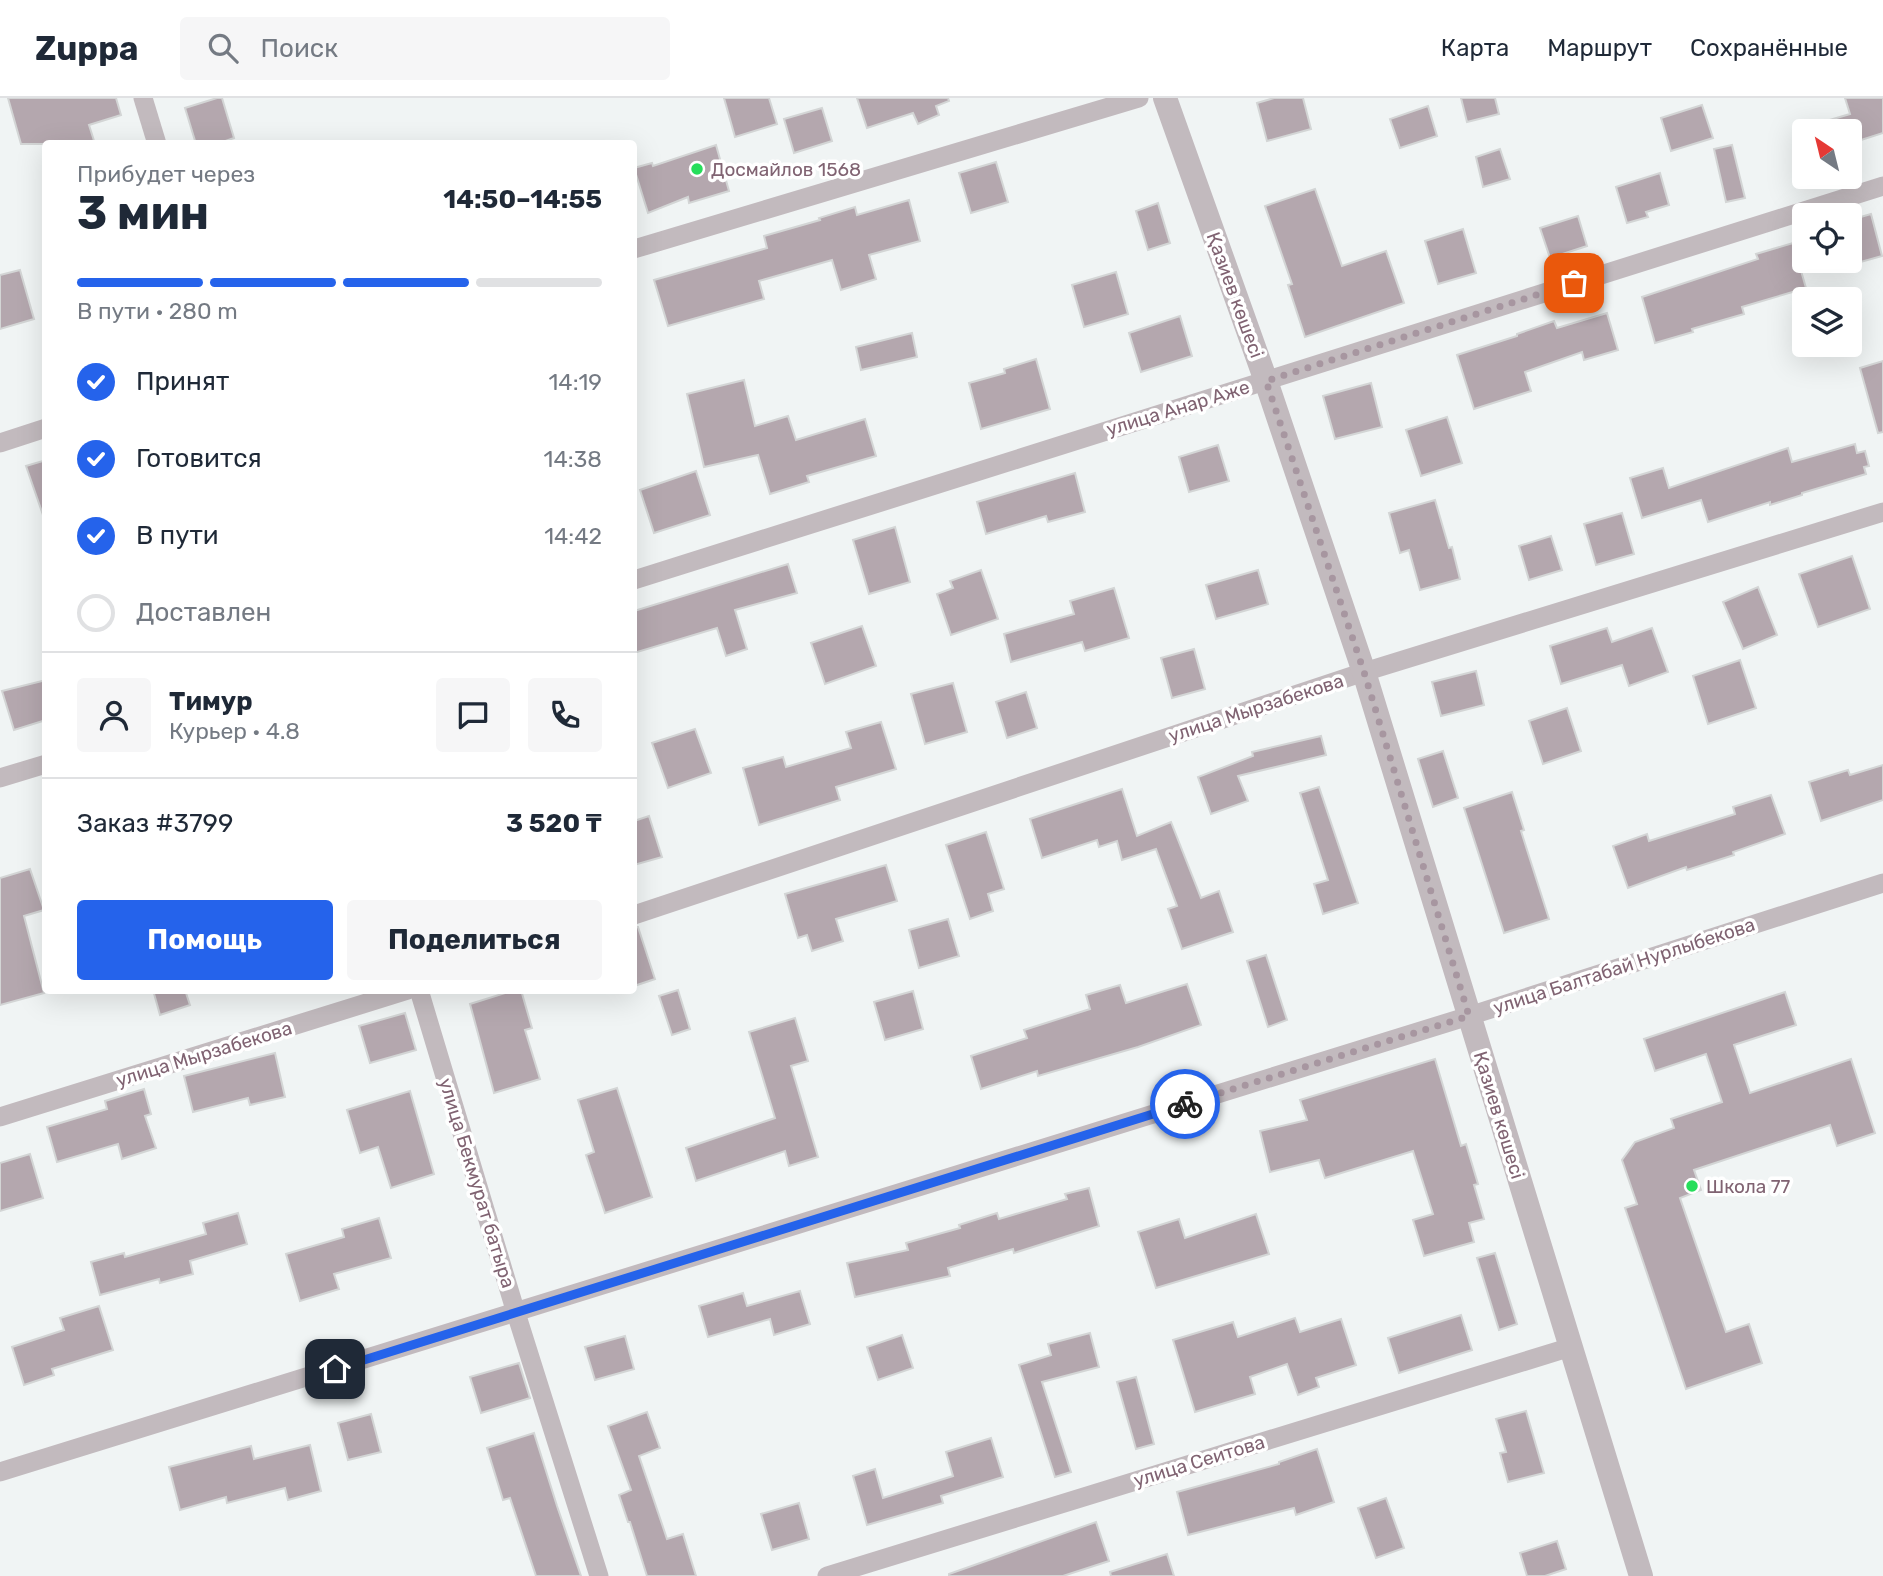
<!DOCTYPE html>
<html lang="ru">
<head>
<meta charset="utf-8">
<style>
	body { margin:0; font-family:Rubik,sans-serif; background:#f6f6f7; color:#1f2937; height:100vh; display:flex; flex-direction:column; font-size:26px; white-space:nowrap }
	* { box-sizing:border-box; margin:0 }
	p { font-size:23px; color:#747a83 }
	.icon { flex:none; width:38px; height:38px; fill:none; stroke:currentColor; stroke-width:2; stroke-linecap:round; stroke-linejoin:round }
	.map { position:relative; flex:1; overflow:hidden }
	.side { position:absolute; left:42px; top:42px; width:595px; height:854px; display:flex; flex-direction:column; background:#fff; border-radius:7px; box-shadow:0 7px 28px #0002 }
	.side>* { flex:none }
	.needle { width:46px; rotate:325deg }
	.controls { position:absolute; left:1792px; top:21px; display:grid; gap:14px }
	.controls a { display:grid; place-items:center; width:70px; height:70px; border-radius:7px; background:#fff; box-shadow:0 7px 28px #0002; font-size:35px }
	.pin { position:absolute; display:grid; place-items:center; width:60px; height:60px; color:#fff; margin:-30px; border-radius:14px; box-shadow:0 4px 10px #0006 }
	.courier { position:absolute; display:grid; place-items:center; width:70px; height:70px; margin:-35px; border:5px solid #2563eb; border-radius:50%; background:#fff; color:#222; box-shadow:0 2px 9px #0007 }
	.summary em { font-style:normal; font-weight:700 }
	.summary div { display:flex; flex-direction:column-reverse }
	.summary { display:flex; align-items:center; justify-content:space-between; height:119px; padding:0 35px }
	h1 { font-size:46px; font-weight:700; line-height:52px }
	.bar { display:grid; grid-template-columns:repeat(4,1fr); gap:10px 7px; align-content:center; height:84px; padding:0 35px }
	.bar i { height:9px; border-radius:5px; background:#e0e1e3 }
	.bar .current { background:#2563eb }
	.bar p { grid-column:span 4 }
	.line { display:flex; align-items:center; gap:18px; padding:0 35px; border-top:2px solid #e0e1e3 }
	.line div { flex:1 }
	.round { display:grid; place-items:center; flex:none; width:74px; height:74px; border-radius:7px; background:#f6f6f7 }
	ol { padding:0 35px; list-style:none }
	li { display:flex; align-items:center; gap:21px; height:77px }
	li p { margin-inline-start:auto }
	li .icon { padding:7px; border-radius:50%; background:#2563eb; color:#fff; stroke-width:4 }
	li:last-child { color:#747a83 }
	li i { width:38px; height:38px; border:4px solid #e0e1e3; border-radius:50% }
	.button { display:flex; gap:14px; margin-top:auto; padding:14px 35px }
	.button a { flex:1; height:80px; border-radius:7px; background:#2563eb; color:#fff; font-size:28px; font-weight:700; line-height:80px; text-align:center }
	.button a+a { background:#f6f6f7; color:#1f2937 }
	header { display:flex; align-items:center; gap:42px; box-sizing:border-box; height:98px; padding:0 35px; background:#fff; border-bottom:2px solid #e0e1e3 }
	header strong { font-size:33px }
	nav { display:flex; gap:38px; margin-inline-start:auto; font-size:24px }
	.search { width:490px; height:63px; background:#f6f6f7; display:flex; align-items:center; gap:18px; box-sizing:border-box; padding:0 24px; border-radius:7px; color:#747a83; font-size:26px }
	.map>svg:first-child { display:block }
	.building { fill:#b4a7ae; stroke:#d3d5d5; stroke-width:2 }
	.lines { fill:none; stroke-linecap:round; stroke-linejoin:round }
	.minor { stroke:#c2babe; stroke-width:19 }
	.tertiary { stroke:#c2babe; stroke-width:24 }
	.done { stroke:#a796a0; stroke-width:7; stroke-dasharray:0 12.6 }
	.route { stroke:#2563eb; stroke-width:9 }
	.poi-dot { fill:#26de5b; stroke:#fff; stroke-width:2.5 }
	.labels { text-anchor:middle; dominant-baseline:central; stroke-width:7; stroke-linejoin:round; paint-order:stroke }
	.poi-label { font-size:19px; fill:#806372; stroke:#fff; text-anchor:start }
	.street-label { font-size:19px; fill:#806372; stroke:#fff }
</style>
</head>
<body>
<header>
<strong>Zuppa</strong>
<div class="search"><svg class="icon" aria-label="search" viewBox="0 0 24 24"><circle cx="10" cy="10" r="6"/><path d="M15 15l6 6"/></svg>Поиск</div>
<nav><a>Карта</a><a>Маршрут</a><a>Сохранённые</a></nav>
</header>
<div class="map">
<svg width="1883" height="1478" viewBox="0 0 1883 1478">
	<rect width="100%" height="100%" fill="#f0f4f4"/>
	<g class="building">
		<path d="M 8,0 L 116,0 L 121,17 L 89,27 L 95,46 L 21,46 Z"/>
		<path d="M 217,0 L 222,0 L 234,40 L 217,46 L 196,46 L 185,10 Z"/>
		<path d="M 724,0 L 769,0 L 777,26 L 735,39 Z"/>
		<path d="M 857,0 L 948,0 L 949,3 L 936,8 L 939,17 L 918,26 L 913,15 L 867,30 Z"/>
		<path d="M 1274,0 L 1303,0 L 1311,31 L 1267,43 L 1257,5 Z"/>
		<path d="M 1461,0 L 1495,0 L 1499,16 L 1467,24 Z"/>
		<path d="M 1845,0 L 1883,0 L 1883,35 L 1858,43 L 1855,33 L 1807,33 L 1806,29 L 1850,16 Z"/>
		<path d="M 1702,7 L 1713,40 L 1671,53 L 1661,20 Z"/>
		<path d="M 1428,8 L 1437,38 L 1400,50 L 1390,21 Z"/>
		<path d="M 822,10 L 832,43 L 794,55 L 784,21 Z"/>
		<path d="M 716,47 L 729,93 L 689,105 L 688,99 L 648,115 L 634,70 L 652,65 L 653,68 Z"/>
		<path d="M 1732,47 L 1745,100 L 1726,104 L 1714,51 Z"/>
		<path d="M 1500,51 L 1510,81 L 1483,89 L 1476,59 Z"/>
		<path d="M 996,64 L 1008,104 L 971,115 L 959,75 Z"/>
		<path d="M 1660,75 L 1669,107 L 1646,114 L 1648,119 L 1627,125 L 1616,89 Z"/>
		<path d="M 1315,91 L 1342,168 L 1386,153 L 1404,205 L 1305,239 L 1288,187 L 1292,186 L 1265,108 Z"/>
		<path d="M 909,102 L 920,143 L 869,157 L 876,181 L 841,192 L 832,162 L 759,183 L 764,201 L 668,228 L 654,182 L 767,150 L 764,138 L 820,122 L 819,120 L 855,109 L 857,117 Z"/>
		<path d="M 1158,105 L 1170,145 L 1148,152 L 1136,113 Z"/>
		<path d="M 1871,116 L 1882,158 L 1850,167 L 1850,122 Z"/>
		<path d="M 1578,118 L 1587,148 L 1550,160 L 1540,130 Z"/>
		<path d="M 1463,131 L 1476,175 L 1438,186 L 1425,143 Z"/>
		<path d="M 1793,145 L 1806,190 L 1742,209 L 1744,216 L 1692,231 L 1693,234 L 1655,245 L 1642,199 L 1758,161 L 1756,156 Z"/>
		<path d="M 20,172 L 34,221 L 0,231 L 0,177 Z"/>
		<path d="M 1116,174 L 1128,216 L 1084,229 L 1072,187 Z"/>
		<path d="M 1607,215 L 1618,252 L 1584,262 L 1582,254 L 1525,274 L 1531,293 L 1474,311 L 1457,257 L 1517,238 L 1517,236 L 1554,223 L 1557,230 Z"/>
		<path d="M 1180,218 L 1192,258 L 1141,274 L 1129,235 Z"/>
		<path d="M 912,235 L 917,259 L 861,272 L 856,249 Z"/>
		<path d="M 1036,261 L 1050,311 L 981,331 L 969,285 L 1005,275 L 1004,271 Z"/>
		<path d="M 1883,263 L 1883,334 L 1878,335 L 1860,270 Z"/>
		<path d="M 744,282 L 755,328 L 788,318 L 796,342 L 865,321 L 876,358 L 807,378 L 809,384 L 770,396 L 758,357 L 704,369 L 687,296 Z"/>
		<path d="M 1371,285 L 1382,329 L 1335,341 L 1323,298 Z"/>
		<path d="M 1447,319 L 1462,365 L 1421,378 L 1406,332 Z"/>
		<path d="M 1855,346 L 1857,355 L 1865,353 L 1869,368 L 1864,369 L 1866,376 L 1802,395 L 1802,397 L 1770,407 L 1770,404 L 1708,424 L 1701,402 L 1642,420 L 1630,380 L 1663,370 L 1669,390 L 1788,350 L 1792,364 Z"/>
		<path d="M 1218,347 L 1229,383 L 1189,394 L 1179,359 Z"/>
		<path d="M 46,362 L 46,417 L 43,417 L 26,368 Z"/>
		<path d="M 696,373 L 710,417 L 654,435 L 640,392 Z"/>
		<path d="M 1075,375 L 1085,414 L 1048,424 L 1046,418 L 986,436 L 977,404 Z"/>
		<path d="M 1435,402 L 1449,450 L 1452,449 L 1460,481 L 1420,492 L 1409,452 L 1400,455 L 1389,415 Z"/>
		<path d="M 1622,415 L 1634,456 L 1596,467 L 1584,426 Z"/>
		<path d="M 895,429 L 910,484 L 869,496 L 853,442 Z"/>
		<path d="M 1551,438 L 1562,472 L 1529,482 L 1519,448 Z"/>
		<path d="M 1852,458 L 1870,511 L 1818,529 L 1799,476 Z"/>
		<path d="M 788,466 L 797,495 L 735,512 L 747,551 L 726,558 L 717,530 L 634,555 L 634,513 Z"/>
		<path d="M 981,472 L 998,521 L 951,537 L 937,496 L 953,490 L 950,483 Z"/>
		<path d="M 1258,472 L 1268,506 L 1216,521 L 1206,487 Z"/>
		<path d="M 1758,489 L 1777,537 L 1743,551 L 1723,504 Z"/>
		<path d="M 1114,490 L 1129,540 L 1085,553 L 1082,544 L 1011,564 L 1004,536 L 1074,516 L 1070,503 Z"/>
		<path d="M 862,528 L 876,568 L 825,586 L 811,545 Z"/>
		<path d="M 1607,530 L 1612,544 L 1652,530 L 1668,574 L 1629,588 L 1622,567 L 1561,586 L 1550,548 Z"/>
		<path d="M 1194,551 L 1205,591 L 1172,600 L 1161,560 Z"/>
		<path d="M 1740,562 L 1756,610 L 1708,626 L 1693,578 Z"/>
		<path d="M 1476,573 L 1484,607 L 1441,618 L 1432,584 Z"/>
		<path d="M 46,582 L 46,622 L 14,632 L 2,593 Z"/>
		<path d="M 953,585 L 967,634 L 925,646 L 911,596 Z"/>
		<path d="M 1026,594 L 1037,630 L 1007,640 L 996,604 Z"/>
		<path d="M 1567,610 L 1581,653 L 1543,666 L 1529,623 Z"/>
		<path d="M 881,624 L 896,671 L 836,689 L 840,702 L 759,727 L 743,670 L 783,659 L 786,669 L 851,650 L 846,634 Z"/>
		<path d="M 695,631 L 711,675 L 668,690 L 652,645 Z"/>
		<path d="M 1321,638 L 1326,657 L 1238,678 L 1248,703 L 1211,716 L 1198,679 L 1253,658 L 1252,654 Z"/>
		<path d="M 1443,653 L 1458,700 L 1433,709 L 1418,661 Z"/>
		<path d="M 1883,667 L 1883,702 L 1821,723 L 1809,684 L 1848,672 L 1850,677 Z"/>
		<path d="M 1319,689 L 1358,805 L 1323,816 L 1314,786 L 1328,782 L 1300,695 Z"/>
		<path d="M 1122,691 L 1137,738 L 1171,724 L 1201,800 L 1219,793 L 1233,834 L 1182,851 L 1168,811 L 1177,808 L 1156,751 L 1122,762 L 1117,743 L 1099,749 L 1097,742 L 1042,760 L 1030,721 Z"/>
		<path d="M 1512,694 L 1524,732 L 1521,733 L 1549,821 L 1504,835 L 1464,710 Z"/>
		<path d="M 1771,697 L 1785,736 L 1733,754 L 1734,757 L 1687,772 L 1686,769 L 1628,790 L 1613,748 L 1647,736 L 1649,743 L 1735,716 L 1733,709 Z"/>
		<path d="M 649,718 L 662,759 L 634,767 L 634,723 Z"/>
		<path d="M 986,734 L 1004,791 L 988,796 L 993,813 L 970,821 L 946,747 Z"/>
		<path d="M 886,767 L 897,803 L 836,821 L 843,843 L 812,853 L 807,837 L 798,840 L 785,796 Z"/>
		<path d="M 30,771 L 44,812 L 24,818 L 44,895 L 0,907 L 0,780 Z"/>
		<path d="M 948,821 L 959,858 L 919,870 L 909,832 Z"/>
		<path d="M 634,829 L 638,829 L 655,881 L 634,888 Z"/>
		<path d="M 1266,857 L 1287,922 L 1268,929 L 1247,863 Z"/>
		<path d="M 1187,886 L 1201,927 L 1138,949 L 1038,978 L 1037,973 L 981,991 L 971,958 L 1027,940 L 1024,932 L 1090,911 L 1086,897 L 1120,887 L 1126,905 Z"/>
		<path d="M 153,892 L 185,892 L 190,907 L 160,917 Z"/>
		<path d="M 515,892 L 521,892 L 532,930 L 525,932 L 540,981 L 494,995 L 470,906 Z"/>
		<path d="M 678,892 L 690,931 L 672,937 L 659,898 Z"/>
		<path d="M 913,893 L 923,931 L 885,942 L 874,904 Z"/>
		<path d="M 1785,894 L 1796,927 L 1734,947 L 1750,995 L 1851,961 L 1875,1035 L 1837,1048 L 1830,1027 L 1694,1072 L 1701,1092 L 1680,1100 L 1726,1234 L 1749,1226 L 1762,1265 L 1686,1291 L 1625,1110 L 1637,1106 L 1622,1062 L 1635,1044 L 1674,1030 L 1671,1021 L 1722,1004 L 1706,956 L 1655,973 L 1644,941 Z"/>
		<path d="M 405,915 L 416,952 L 370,965 L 359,928 Z"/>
		<path d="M 795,920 L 808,963 L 791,968 L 818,1059 L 789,1068 L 785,1053 L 696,1083 L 686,1050 L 775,1020 L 749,934 Z"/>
		<path d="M 275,955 L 285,999 L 250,1007 L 248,1000 L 193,1014 L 184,978 Z"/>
		<path d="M 1435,961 L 1461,1048 L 1466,1046 L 1478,1086 L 1474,1087 L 1484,1121 L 1469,1125 L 1474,1144 L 1424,1158 L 1413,1122 L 1433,1116 L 1413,1053 L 1325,1080 L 1319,1062 L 1270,1074 L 1260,1033 L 1307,1022 L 1300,1002 Z"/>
		<path d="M 617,990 L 652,1099 L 605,1115 L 586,1057 L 594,1054 L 578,1002 Z"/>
		<path d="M 144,991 L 151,1016 L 145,1018 L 156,1050 L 122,1061 L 118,1046 L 57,1064 L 47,1029 L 107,1011 L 105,1003 Z"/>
		<path d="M 410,993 L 434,1076 L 391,1090 L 378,1049 L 360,1055 L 347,1012 Z"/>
		<path d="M 30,1056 L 43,1100 L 0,1113 L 0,1065 Z"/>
		<path d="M 1089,1090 L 1099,1128 L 1014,1155 L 1013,1151 L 948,1170 L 950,1178 L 855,1199 L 847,1165 L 908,1152 L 906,1145 L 960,1130 L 959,1127 L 997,1115 L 999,1121 L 1067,1101 L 1065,1096 Z"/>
		<path d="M 238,1115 L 247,1146 L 190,1163 L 193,1176 L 160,1185 L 159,1181 L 100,1197 L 91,1164 L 124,1155 L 125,1159 L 206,1136 L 203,1125 Z"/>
		<path d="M 1256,1116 L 1269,1156 L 1156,1190 L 1138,1134 L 1179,1121 L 1185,1140 Z"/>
		<path d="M 379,1120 L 391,1160 L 334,1176 L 339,1191 L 300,1203 L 286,1156 L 344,1139 L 342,1131 Z"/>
		<path d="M 1495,1155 L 1517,1226 L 1499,1232 L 1477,1160 Z"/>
		<path d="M 800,1193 L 810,1226 L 774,1237 L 770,1221 L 708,1239 L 699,1208 L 743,1195 L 747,1208 Z"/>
		<path d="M 99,1208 L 113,1252 L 52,1271 L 54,1277 L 24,1287 L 12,1249 L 64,1232 L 60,1220 Z"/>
		<path d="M 1461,1217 L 1472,1252 L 1399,1275 L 1388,1240 Z"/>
		<path d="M 1295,1220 L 1300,1234 L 1341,1221 L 1356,1267 L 1316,1280 L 1319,1289 L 1298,1297 L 1287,1266 L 1250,1279 L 1255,1296 L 1195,1314 L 1173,1242 L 1233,1224 L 1238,1239 Z"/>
		<path d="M 1090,1235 L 1099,1269 L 1042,1284 L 1071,1374 L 1055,1379 L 1019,1267 L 1051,1257 L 1048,1246 Z"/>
		<path d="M 902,1237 L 913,1270 L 878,1282 L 867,1249 Z"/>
		<path d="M 625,1238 L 634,1271 L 595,1282 L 585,1249 Z"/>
		<path d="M 519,1265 L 530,1300 L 481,1315 L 470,1279 Z"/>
		<path d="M 1136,1279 L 1154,1346 L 1136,1351 L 1117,1284 Z"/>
		<path d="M 1526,1313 L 1544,1375 L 1508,1384 L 1500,1355 L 1506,1354 L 1496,1321 Z"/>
		<path d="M 647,1314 L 660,1350 L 639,1358 L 667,1441 L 683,1436 L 696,1478 L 647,1478 L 630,1424 L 628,1424 L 619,1397 L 631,1392 L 608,1328 Z"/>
		<path d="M 371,1316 L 381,1354 L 348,1362 L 338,1325 Z"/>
		<path d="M 534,1335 L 557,1408 L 581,1478 L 536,1478 L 510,1400 L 503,1402 L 487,1350 Z"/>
		<path d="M 991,1340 L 1003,1379 L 941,1398 L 943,1405 L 867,1427 L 853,1378 L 875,1371 L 883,1400 L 953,1378 L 946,1354 Z"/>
		<path d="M 310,1347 L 321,1393 L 288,1402 L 285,1390 L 227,1405 L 226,1399 L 180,1412 L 169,1369 L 251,1348 L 254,1361 Z"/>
		<path d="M 1317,1351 L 1334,1404 L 1296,1417 L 1294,1410 L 1188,1437 L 1177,1394 L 1279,1366 L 1279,1364 Z"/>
		<path d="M 1386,1400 L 1404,1450 L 1376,1460 L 1358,1410 Z"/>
		<path d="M 799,1405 L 809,1441 L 772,1452 L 761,1416 Z"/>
		<path d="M 1096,1424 L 1109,1463 L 1063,1478 L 949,1478 L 949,1476 Z"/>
		<path d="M 1557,1443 L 1566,1471 L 1545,1478 L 1527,1478 L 1520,1455 Z"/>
		<path d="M 1167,1456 L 1174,1478 L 1111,1478 L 1110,1474 Z"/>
	</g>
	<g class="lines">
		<g class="minor">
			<path d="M 143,0 L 157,46"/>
			<path d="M 634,151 L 1139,0"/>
			<path d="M 0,345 L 46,330"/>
			<path d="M 634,482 L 1883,88"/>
			<path d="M 0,680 L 46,666"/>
			<path d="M 634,817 L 1364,574 L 1883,414"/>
			<path d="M 419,892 L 516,1215 L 599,1478"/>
			<path d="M 0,1019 L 408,892"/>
			<path d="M 0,1374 L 1469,918 L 1883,785"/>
			<path d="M 827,1478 L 1571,1249"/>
		</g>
		<path class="tertiary" d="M 1165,0 L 1266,283 L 1364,574 L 1641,1478"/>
	</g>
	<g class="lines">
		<path class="done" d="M 1185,1006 L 1469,918 L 1364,574 L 1266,283 L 1574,185"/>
		<path class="route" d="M 335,1271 L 1185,1006"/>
	</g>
	<g class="poi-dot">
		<circle cx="697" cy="71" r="7"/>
		<circle cx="1692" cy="1088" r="7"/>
	</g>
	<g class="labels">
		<g class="poi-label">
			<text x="711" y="71">Досмайлов 1568</text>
			<text x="1706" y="1088">Школа 77</text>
		</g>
		<g class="street-label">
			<text transform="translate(1235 197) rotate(70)">Қазиев көшесі</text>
			<text transform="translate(1178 310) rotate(-17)">улица Анар Аже</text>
			<text transform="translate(1256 610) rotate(-18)">улица Мырзабекова</text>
			<text transform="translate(1624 868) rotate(-18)">улица Балтабай Нурлыбекова</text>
			<text transform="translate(204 956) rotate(-17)">улица Мырзабекова</text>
			<text transform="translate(1499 1017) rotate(73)">Қазиев көшесі</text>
			<text transform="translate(477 1085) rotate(73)">улица Бекмурат батыра</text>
			<text transform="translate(1199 1363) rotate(-17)">улица Сеитова</text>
		</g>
	</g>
</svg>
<div class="controls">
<a><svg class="needle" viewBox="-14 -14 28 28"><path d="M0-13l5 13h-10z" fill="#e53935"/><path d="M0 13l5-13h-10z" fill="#747a83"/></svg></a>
<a><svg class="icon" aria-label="locate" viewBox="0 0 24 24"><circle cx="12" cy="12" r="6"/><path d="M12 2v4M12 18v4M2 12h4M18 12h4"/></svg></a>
<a><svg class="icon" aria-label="layers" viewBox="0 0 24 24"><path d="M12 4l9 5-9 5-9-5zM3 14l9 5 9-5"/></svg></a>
</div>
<div class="pin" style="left:1574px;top:185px;background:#ea580c"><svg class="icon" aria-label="bag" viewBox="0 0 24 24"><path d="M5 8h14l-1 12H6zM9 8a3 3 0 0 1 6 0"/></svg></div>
<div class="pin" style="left:335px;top:1271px;background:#1f2937"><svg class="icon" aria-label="home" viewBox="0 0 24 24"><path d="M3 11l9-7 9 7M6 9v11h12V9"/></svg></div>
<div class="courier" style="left:1185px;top:1006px"><svg class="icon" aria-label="bike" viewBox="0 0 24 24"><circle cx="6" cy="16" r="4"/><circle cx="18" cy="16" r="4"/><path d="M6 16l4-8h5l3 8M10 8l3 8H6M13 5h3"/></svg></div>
<section class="side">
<div class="summary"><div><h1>3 мин</h1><p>Прибудет через</p></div><em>14:50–14:55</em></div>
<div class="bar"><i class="current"></i><i class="current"></i><i class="current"></i><i></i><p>В пути · 280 m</p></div>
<ol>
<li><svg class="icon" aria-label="check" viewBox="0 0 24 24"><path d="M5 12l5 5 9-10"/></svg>Принят<p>14:19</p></li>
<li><svg class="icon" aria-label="check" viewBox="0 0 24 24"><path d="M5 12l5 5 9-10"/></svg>Готовится<p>14:38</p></li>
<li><svg class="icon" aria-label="check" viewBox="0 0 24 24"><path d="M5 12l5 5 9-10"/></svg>В пути<p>14:42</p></li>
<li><i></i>Доставлен</li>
</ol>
<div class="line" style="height:126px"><a class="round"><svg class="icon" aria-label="person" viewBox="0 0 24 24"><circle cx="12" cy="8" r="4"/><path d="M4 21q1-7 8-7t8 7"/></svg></a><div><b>Тимур</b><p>Курьер · 4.8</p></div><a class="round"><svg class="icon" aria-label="chat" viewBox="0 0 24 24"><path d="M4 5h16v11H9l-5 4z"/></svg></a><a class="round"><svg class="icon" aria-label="phone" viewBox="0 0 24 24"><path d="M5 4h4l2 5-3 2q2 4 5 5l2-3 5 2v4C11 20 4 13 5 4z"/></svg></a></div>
<div class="line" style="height:91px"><div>Заказ #3799</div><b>3 520 ₸</b></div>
<div class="button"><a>Помощь</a><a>Поделиться</a></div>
</section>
</div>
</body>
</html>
